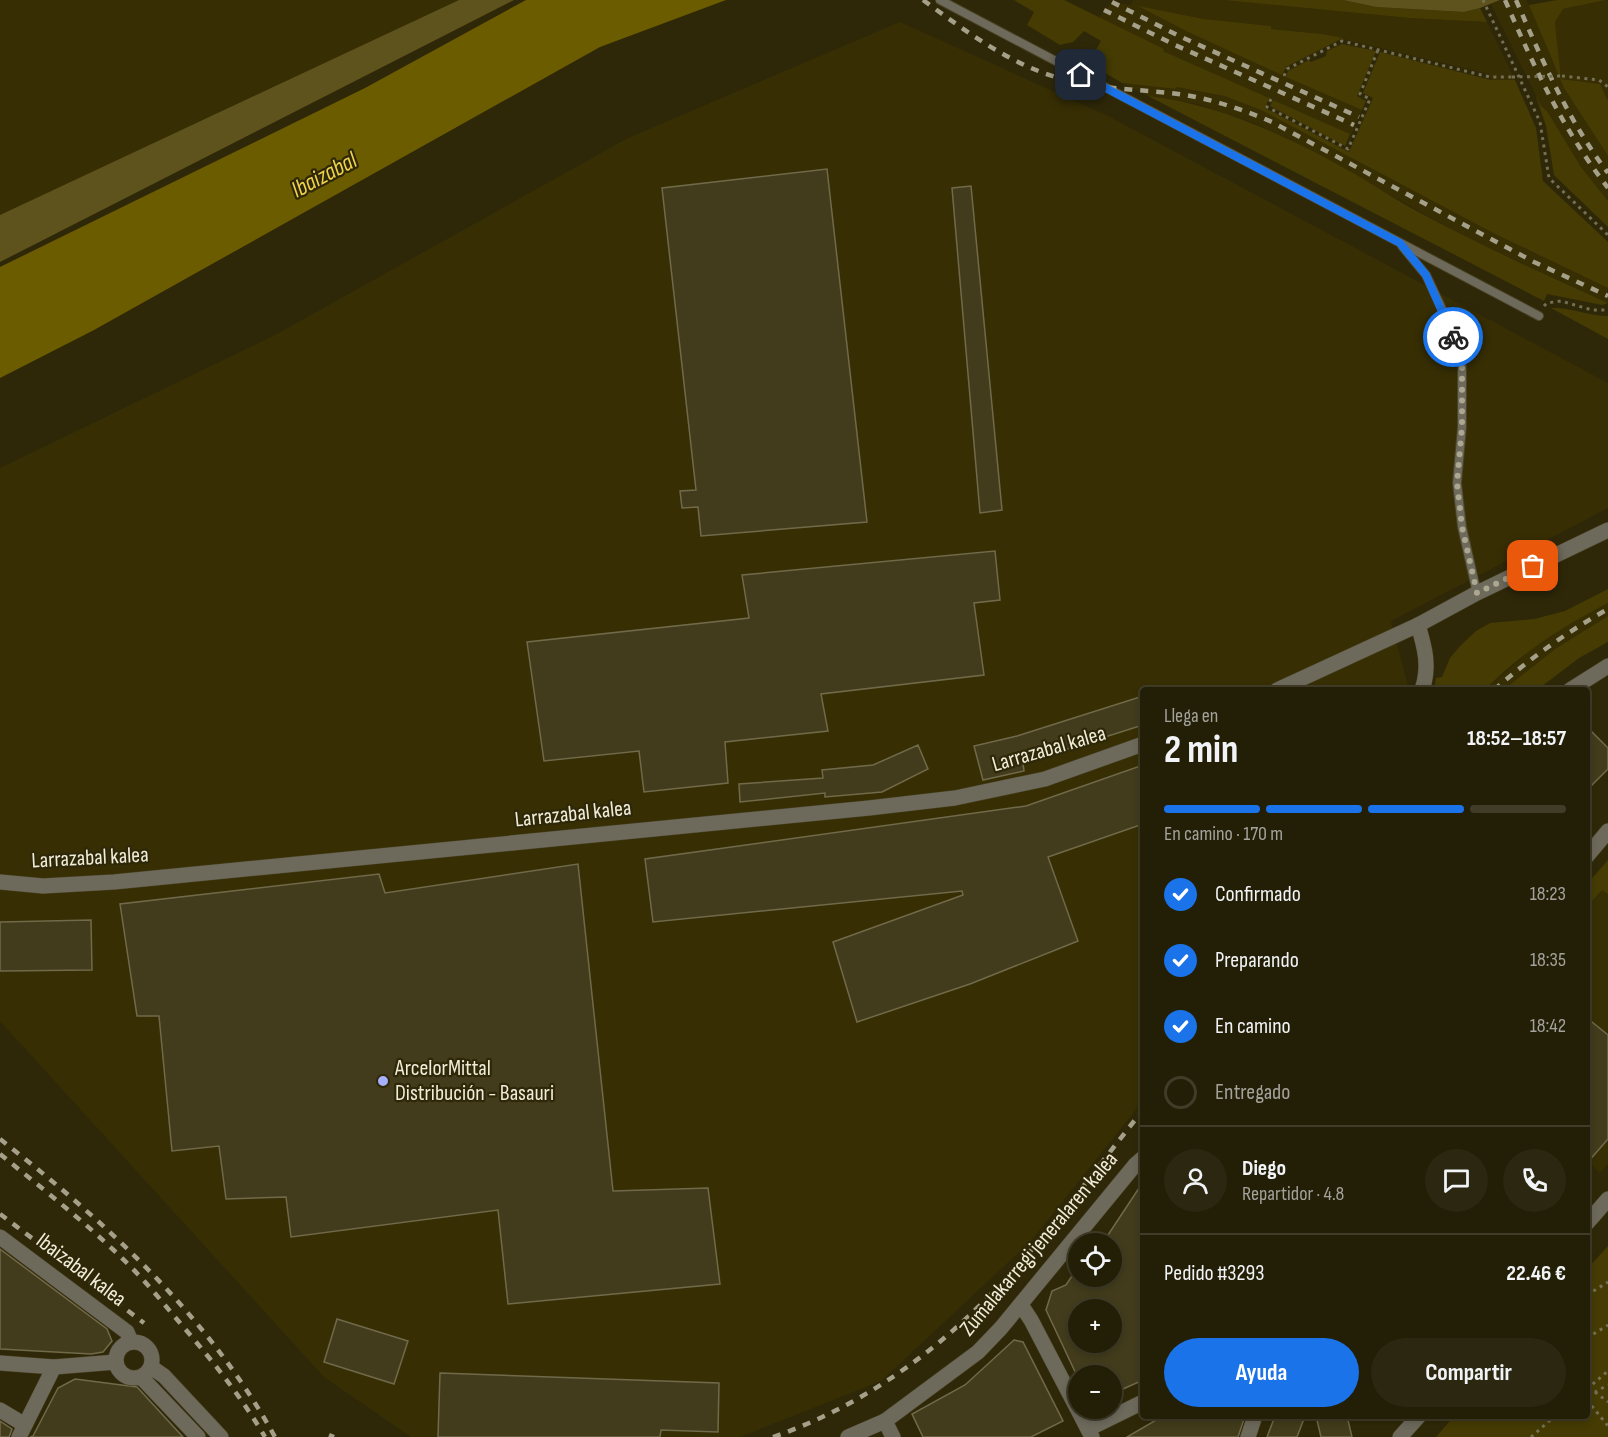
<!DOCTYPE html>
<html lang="es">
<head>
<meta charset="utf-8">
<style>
	body { margin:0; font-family:"Sofia Sans Condensed",sans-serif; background:#2b2710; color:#f1f3f6; height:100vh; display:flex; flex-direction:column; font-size:22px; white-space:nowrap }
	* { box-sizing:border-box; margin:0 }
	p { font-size:20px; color:#a3a29b }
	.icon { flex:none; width:33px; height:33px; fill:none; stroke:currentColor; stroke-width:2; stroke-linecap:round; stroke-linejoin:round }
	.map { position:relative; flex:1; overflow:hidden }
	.side { position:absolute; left:1140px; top:687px; width:450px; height:732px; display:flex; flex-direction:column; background:#231e06; border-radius:6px; box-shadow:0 3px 9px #0003,0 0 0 2px #403c28 }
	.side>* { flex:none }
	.tools { position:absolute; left:1068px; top:1233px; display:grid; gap:12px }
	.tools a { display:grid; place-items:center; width:54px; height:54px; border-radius:50%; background:#231e06; box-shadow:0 3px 9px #0003,0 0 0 2px #403c28; font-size:30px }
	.pin { position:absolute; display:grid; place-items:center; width:51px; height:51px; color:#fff; margin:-26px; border-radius:12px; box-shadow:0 3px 9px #0006 }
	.courier { position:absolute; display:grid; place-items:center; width:60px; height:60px; margin:-30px; border:4px solid #1a73e8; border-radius:50%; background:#fff; color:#222; box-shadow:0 2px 8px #0007 }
	.headline em { font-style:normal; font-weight:700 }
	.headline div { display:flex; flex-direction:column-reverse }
	.headline { display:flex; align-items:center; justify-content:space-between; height:102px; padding:0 24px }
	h1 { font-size:39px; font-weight:700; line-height:45px }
	.bar { display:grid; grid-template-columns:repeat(4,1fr); gap:9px 6px; align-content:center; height:72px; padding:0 24px }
	.bar i { height:8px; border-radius:4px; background:#403c28 }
	.bar .on { background:#1a73e8 }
	.bar p { grid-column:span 4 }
	.line { display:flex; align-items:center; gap:15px; padding:0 24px; border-top:2px solid #403c28 }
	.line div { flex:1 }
	.round { display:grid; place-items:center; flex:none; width:63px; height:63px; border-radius:32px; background:#2b2710 }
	ol { padding:0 24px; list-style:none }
	li { display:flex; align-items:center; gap:18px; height:66px }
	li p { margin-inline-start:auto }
	li .icon { padding:6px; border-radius:50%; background:#1a73e8; color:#fff; stroke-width:4 }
	li:last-child { color:#a3a29b }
	li i { width:33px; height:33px; border:3px solid #403c28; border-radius:50% }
	.action { display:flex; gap:12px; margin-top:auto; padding:12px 24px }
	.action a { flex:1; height:69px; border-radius:36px; background:#1a73e8; color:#fff; font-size:24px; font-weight:700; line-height:69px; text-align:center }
	.action a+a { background:#2b2710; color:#f1f3f6 }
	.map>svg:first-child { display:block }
	.built { fill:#372e04 }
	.green { fill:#453b03 }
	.forest { fill:#5e531d }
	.water { fill:#6c5c00 }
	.building { fill:#423c1c; stroke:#716a4a; stroke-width:1.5; fill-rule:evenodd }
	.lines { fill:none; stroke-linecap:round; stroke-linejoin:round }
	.lane-casing { stroke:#4a4325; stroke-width:10 }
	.street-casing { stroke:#4a4325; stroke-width:16 }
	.path { stroke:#756f54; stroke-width:3; stroke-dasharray:3 4.5; stroke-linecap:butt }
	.lane { stroke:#6d6a5c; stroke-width:8 }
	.street { stroke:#6d6a5c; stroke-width:15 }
	.rail { stroke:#a5a089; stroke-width:4.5; stroke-dasharray:8 8; stroke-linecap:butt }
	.path-bridge { stroke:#756f54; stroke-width:3; stroke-dasharray:3 4.5; stroke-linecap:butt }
	.done { stroke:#aca790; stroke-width:6; stroke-dasharray:0 10.8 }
	.route { stroke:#1a73e8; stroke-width:8 }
	.poi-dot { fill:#a6b1fc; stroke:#2f2808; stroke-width:2 }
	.labels { text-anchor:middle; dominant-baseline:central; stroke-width:4.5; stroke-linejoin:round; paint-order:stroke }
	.street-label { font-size:22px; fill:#f0ecda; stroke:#2f2808 }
	.poi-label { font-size:22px; fill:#f0ecda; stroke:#2f2808; text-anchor:start }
	.water-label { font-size:24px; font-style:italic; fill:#efd34b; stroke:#2f2808 }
</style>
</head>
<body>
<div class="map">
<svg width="1608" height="1437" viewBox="0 0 1608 1437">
	<rect width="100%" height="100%" fill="#2f2808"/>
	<g class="built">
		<path d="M 0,0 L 459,0 L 0,215 Z"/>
		<path d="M 1133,0 L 1223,0 L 1409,18 L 1487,22 L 1515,80 L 1491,80 L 1489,74 L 1322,34 L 1271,29 L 1271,26 L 1204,19 L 1141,7 L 1188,32 L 1362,110 L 1351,135 L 1163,51 L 1163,49 L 1098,18 L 1112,2 L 1131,5 Z"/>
		<path d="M 1500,0 L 1526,0 L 1529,5 L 1564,88 L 1608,156 L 1608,201 L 1581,167 L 1547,111 L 1541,106 L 1491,4 Z"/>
		<path d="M 1608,0 L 1608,101 L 1600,84 L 1561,79 L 1555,22 L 1563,9 Z"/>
		<path d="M 900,22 L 1108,116 L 1608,383 L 1608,508 L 1391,621 L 1409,690 L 1143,690 L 1143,1101 L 1031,1241 L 881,1381 L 740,1437 L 411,1437 L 324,1377 L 0,1021 L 0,468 L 277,334 L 628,138 Z"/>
		<path d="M 1122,83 L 1175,89 L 1177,87 L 1224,96 L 1261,110 L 1495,234 L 1608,288 L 1608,303 L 1467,238 L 1291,140 L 1249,121 L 1197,104 L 1148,96 Z"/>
		<path d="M 1608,603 L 1608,616 L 1555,649 L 1503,690 L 1485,690 L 1527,653 L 1571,622 Z"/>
		<path d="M 1602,890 L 1608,894 L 1608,1164 L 1600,1173 L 1589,1163 L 1587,1164 L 1587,907 Z"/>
	</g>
	<g class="green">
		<path d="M 1014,0 L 1064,0 L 1164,49 L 1163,51 L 1269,98 L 1265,108 L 1349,152 L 1373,98 L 1363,93 L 1380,52 L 1491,80 L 1515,80 L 1536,128 L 1543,181 L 1608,242 L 1608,288 L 1495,234 L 1261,110 L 1224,96 L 1177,87 L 1175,89 L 1122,83 L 1088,63 L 1101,41 L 1084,31 L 1073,42 L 1060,45 L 1027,25 L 1034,12 Z"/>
		<path d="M 1223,0 L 1343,0 L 1376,7 L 1464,12 L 1480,8 L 1487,22 L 1409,18 Z"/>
		<path d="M 1557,0 L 1606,0 L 1563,9 L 1555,22 L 1561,79 L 1600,84 L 1608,101 L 1608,156 L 1564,88 L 1529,5 Z"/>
		<path d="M 1138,6 L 1204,19 L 1271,26 L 1271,29 L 1322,34 L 1343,38 L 1286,67 L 1282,75 L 1188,32 Z"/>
		<path d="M 1342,44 L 1376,51 L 1357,96 L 1366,101 L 1362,110 L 1286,77 L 1288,71 L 1309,60 L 1311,62 L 1326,56 L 1327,51 Z"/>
		<path d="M 1535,94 L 1541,106 L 1547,111 L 1581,167 L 1608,201 L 1608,227 L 1554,175 L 1546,126 Z"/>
		<path d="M 1148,96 C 1225,105 1293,139 1360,177 C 1377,187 1393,198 1411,208 C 1476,243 1541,273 1608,303 L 1602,305 L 1547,294 L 1544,301 Z"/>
		<path d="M 1273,100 L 1350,134 L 1345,146 L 1270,106 Z"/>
		<path d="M 1551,308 C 1569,307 1589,316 1608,316 L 1608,339 Z"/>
		<path d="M 1608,589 L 1608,603 C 1563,626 1520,654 1485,690 L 1434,690 L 1436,678 L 1442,677 L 1450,658 L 1460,646 L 1476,631 L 1490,623 L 1534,619 L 1565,611 Z"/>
		<path d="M 1608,616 L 1608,642 L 1579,658 L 1537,690 L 1503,690 L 1555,649 Z"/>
		<path d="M 1608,860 L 1608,894 L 1602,890 L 1587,907 L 1587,884 Z"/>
		<path d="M 1608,1246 L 1608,1437 L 1436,1437 L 1454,1416 L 1587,1416 L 1587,1269 Z"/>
	</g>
	<g class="forest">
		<path d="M 459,0 L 514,0 L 0,262 L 0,215 Z"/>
		<path d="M 1343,0 L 1500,0 L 1480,8 L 1464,12 L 1376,7 Z"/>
	</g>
	<path class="water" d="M 526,0 L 726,0 L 600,47 L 94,330 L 0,378 L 0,267 L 365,88 Z"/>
	<g class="building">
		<path d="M 827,169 L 867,522 L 701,536 L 698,507 L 682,508 L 680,491 L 696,490 L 662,188 Z"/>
		<path d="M 971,186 L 1002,510 L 980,513 L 952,188 Z"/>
		<path d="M 995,551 L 1000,600 L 974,603 L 984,675 L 821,694 L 828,731 L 725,742 L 728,783 L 644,792 L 639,751 L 544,761 L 527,642 L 749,618 L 742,575 Z"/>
		<path d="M 1143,696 L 1143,725 L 1023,763 L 1024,771 L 983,780 L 974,746 L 1017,736 Z"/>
		<path d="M 1587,727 L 1608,748 L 1608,769 L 1587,790 Z"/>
		<path d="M 918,745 L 928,769 L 882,792 L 825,797 L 825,793 L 740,802 L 739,784 L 823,778 L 822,770 L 873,765 Z"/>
		<path d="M 1143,765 L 1143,824 L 1048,857 L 1078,941 L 970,984 L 857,1022 L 833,942 L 963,895 L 962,891 L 653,922 L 645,859 L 1026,806 Z"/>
		<path d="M 578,864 L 613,1191 L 708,1188 L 720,1284 L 508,1304 L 498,1210 L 291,1237 L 286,1197 L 226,1199 L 219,1146 L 172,1151 L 159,1016 L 137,1016 L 120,904 L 379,874 L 385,893 Z"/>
		<path d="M 91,920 L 92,970 L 0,971 L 0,922 Z"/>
		<path d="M 1587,1018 L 1608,1035 L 1608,1139 L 1587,1163 Z"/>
		<path d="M 1143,1182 L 1143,1380 L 1112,1394 L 1112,1376 L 1078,1376 L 1078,1378 L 1046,1310 L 1052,1291 L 1066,1285 L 1072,1276 L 1112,1276 L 1112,1244 L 1102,1244 ZM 1078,1310 L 1112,1310 L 1112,1342 L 1078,1342 Z"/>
		<path d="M 0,1249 L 107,1329 L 112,1341 L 103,1352 L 91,1354 L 0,1349 Z"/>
		<path d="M 337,1319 L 408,1341 L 394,1384 L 324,1362 Z"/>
		<path d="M 1014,1340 L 1023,1342 L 1063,1421 L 1031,1437 L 923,1437 L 912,1414 L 965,1385 Z"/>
		<path d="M 440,1373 L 719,1383 L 718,1432 L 661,1430 L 660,1437 L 438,1437 Z"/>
		<path d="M 75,1379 L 137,1387 L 183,1437 L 30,1437 L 33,1436 L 58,1388 Z"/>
		<path d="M 1163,1416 L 1245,1416 L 1238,1437 L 1127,1437 Z"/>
		<path d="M 1275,1416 L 1305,1416 L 1297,1437 L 1267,1437 Z"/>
		<path d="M 1316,1416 L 1347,1416 L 1352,1437 L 1321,1437 Z"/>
		<path d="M 0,1421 L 12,1429 L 9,1437 L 0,1437 Z"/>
	</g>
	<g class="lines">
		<g class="lane-casing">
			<g id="lane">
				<path d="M 940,0 L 1539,316"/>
				<path d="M 1402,246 L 1426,275 L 1450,326 L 1462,367 L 1462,427 L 1457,483 L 1462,527 L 1477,593"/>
			</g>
		</g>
		<g class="street-casing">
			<g id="street">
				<path d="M 1418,625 C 1425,648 1430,667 1422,690"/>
				<path d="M 1277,690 L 1418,625 L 1477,593 L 1608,530"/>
				<path d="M 1570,690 L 1608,666"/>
				<path d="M 1587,856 L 1608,831"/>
				<path d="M 0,882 L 43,886 L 114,882 L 869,808 L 955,798 L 1045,779 L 1143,744"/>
				<path d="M 1587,1223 L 1608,1199"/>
				<path d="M 0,1237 L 127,1332 L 131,1342"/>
				<path d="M 1021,1305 L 1031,1320 L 1092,1437"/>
				<circle cx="134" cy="1360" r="18"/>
				<path d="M 0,1363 L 54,1367 L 116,1362"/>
				<path d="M 151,1367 L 164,1376 L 221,1437"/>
				<path d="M 141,1377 L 198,1437"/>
				<path d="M 0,1410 L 25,1425"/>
				<path d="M 885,1421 L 893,1437"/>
				<path d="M 1088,1429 L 1143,1402"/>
				<path d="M 19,1437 L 54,1367"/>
				<path d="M 848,1437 L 885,1421 L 978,1352 L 1001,1328 L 1135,1165 L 1143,1158"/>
				<path d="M 1248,1437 L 1255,1416"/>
				<path d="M 1400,1437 L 1419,1416"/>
			</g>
		</g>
		<g class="path">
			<path d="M 1483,0 L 1540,122 L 1549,178 L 1608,235"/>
			<path d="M 1284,76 L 1287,69 L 1342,41 L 1490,77 L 1512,77"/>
			<path d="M 1562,76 L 1599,80 L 1608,87"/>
			<path d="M 1271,99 L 1267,107 L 1348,149 L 1370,99 L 1360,94 L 1378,50"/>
			<path d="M 1544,306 L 1547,303 L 1561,301 L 1592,310 L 1608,310"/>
			<path d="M 1587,1295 L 1608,1282"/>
			<path d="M 1587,1338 L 1608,1325"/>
			<path d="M 1587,1389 L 1608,1371"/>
			<path d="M 1595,1392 L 1608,1402"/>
			<path d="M 1587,1393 L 1595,1392 L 1608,1385"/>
			<path d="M 1587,1400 L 1608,1426"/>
			<path d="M 1442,1420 L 1450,1416"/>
			<path d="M 1531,1437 L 1555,1416"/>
		</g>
		<use href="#lane" class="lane"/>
		<use href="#street" class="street"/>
		<g class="rail">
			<path d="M 923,0 C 967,32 1009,64 1062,79 C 1101,90 1144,89 1185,95 C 1215,100 1244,110 1272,122 L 1534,262 L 1608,296"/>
			<path d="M 1505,0 C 1535,69 1562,128 1608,188"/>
			<path d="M 1516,0 C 1542,60 1568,120 1608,173"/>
			<path d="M 1112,2 L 1179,36 L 1359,117"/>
			<path d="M 1104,10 L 1175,45 L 1354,125"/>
			<path d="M 1494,690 C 1529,659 1567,632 1608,609"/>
			<path d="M 0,1139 C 107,1223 209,1317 275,1437"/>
			<path d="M 0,1154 C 44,1190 89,1225 129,1265 C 149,1285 167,1308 186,1330 C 215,1364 242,1398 265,1437"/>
			<path d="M 0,1214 L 144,1323"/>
			<path d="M 329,1435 L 334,1437"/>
			<path d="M 773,1437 C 849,1411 919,1365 976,1309 C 1037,1251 1090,1176 1143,1110"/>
		</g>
		<path class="path-bridge" d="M 1512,77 L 1562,76"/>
	</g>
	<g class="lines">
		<path class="done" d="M 1453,337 L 1462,366 L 1462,427 L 1457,483 L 1462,527 L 1477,593 L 1533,566"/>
		<path class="route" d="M 1081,75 L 1400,243 L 1426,275 L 1453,337"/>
	</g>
	<circle class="poi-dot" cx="383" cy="1081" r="6"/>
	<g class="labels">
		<g class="street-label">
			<text transform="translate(1049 749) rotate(-16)">Larrazabal kalea</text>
			<text transform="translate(573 814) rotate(-6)">Larrazabal kalea</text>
			<text transform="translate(90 858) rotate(-3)">Larrazabal kalea</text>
			<text transform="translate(1039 1244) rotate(-50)">Zumalakarregi jeneralaren kalea</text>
			<text transform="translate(81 1270) rotate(37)">Ibaizabal kalea</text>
		</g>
		<g class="poi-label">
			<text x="395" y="1068">ArcelorMittal<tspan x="395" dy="25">Distribución - Basauri</tspan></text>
		</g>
		<g class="water-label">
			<text transform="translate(324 175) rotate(-28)">Ibaizabal</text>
		</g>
	</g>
</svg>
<div class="tools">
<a><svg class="icon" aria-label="locate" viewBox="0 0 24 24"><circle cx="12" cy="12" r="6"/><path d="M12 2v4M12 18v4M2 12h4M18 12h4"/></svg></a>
<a>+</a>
<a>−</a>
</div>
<div class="pin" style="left:1533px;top:566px;background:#ea580c"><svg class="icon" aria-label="bag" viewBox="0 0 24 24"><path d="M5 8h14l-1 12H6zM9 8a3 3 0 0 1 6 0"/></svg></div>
<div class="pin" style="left:1081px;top:75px;background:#1f2937"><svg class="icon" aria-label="home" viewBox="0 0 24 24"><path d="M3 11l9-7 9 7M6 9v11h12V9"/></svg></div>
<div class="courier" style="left:1453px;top:337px"><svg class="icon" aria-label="bike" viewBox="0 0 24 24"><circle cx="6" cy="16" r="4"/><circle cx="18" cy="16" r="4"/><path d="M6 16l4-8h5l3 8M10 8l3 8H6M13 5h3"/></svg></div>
<section class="side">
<div class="headline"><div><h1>2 min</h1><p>Llega en</p></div><em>18:52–18:57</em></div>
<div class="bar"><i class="on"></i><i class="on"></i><i class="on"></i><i></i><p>En camino · 170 m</p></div>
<ol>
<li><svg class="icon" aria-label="check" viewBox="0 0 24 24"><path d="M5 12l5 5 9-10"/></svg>Confirmado<p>18:23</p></li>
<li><svg class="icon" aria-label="check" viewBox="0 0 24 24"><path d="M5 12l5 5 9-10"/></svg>Preparando<p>18:35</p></li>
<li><svg class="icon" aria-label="check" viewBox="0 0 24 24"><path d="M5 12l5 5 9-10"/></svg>En camino<p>18:42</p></li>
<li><i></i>Entregado</li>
</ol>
<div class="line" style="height:108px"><a class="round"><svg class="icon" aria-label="person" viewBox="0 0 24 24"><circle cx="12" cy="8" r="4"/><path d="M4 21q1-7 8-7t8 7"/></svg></a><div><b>Diego</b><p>Repartidor · 4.8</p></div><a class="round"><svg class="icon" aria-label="chat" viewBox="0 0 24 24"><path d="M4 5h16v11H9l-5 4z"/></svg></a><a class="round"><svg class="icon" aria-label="phone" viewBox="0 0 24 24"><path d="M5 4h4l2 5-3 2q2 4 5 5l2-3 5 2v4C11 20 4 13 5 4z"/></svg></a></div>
<div class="line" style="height:78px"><div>Pedido #3293</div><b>22.46 €</b></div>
<div class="action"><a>Ayuda</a><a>Compartir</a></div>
</section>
</div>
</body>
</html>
